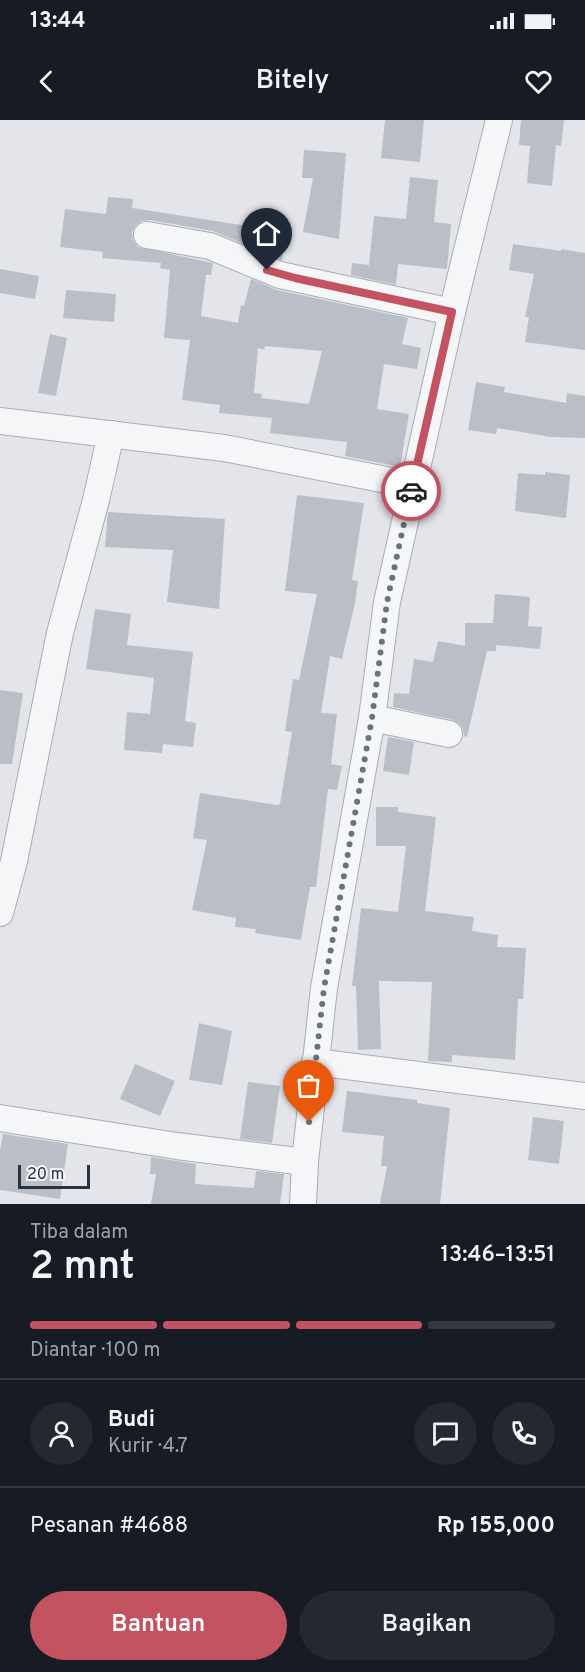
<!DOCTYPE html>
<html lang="id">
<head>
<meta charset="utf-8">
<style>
	body { margin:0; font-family:Overpass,sans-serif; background:#242831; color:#f1f3f6; height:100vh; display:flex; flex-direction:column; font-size:22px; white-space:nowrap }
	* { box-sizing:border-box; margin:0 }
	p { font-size:20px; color:#9ea1a6 }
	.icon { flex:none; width:33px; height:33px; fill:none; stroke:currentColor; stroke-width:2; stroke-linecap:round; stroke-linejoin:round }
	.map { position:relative; height:1084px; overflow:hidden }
	.sheet { display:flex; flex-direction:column; background:#171b24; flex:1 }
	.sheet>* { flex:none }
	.scale { position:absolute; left:18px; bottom:15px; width:72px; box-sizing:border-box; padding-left:6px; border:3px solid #2c3340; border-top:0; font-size:16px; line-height:21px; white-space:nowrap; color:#2c3340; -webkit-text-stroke:4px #f2f4f7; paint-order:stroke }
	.pin { position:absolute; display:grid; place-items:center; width:51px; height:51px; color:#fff; margin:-62px -26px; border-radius:50% 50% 50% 0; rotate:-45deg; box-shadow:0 0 6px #0007 }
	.pin .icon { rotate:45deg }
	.courier { position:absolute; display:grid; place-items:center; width:60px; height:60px; margin:-30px; border:4px solid #c45362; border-radius:50%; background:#fff; color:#222; box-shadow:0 2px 8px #0007 }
	.overview em { font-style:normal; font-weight:600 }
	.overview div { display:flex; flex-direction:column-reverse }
	.overview { display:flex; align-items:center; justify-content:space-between; height:102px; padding:0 30px }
	h1 { font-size:39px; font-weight:600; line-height:45px }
	.bar { display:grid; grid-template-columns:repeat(4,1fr); gap:9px 6px; align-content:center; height:72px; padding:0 30px }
	.bar i { height:8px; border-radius:4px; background:#363941 }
	.bar .active { background:#c45362 }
	.bar p { grid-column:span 4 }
	.line { display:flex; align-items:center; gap:15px; padding:0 30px; border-top:2px solid #363941 }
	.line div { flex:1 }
	.round { display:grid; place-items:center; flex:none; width:63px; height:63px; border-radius:32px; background:#242831 }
	.button { display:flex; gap:12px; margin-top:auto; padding:12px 30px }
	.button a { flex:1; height:69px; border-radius:36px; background:#c45362; color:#fff; font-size:24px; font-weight:600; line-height:69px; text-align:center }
	.button a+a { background:#242831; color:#f1f3f6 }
	.status { display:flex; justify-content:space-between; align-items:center; height:42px; padding:0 30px; background:#171b24; direction:ltr }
	.status svg { height:16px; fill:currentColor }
	header { display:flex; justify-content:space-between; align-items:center; height:78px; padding:0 30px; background:#171b24; font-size:27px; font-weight:600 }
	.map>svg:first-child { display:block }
	.building { fill:#babec6; fill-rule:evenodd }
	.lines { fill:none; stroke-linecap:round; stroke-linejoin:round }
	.minor-casing { stroke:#a8acb4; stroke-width:28 }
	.minor { stroke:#f5f6f8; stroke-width:26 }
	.done { stroke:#6c717c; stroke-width:6; stroke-dasharray:0 10.8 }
	.route { stroke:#c45362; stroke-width:8 }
</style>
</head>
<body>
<div class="status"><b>13:44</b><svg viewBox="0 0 49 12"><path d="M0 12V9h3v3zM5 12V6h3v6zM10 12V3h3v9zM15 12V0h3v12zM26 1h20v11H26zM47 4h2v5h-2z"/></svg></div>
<header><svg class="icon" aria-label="back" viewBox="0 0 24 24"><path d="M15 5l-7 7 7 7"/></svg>Bitely<svg class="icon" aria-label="heart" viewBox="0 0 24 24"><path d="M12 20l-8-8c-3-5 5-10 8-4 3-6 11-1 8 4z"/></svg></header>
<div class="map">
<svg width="585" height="1084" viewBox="0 0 585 1084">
	<rect width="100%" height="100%" fill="#e3e5ea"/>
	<g class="building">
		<path d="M 385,0 L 424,0 L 420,42 L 381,38 Z"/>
		<path d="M 521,0 L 564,0 L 561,26 L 556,25 L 552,66 L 527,63 L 530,26 L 519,25 Z"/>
		<path d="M 304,30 L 346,33 L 339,119 L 303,112 L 313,58 L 302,58 Z"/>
		<path d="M 410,57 L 438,60 L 434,102 L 451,104 L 447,149 L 398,144 L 396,165 L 351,155 L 352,143 L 369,145 L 374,96 L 406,99 Z"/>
		<path d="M 108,77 L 133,79 L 132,88 L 286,112 L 282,140 L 213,111 L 150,100 L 142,101 L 136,105 L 132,112 L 133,120 L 138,127 L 213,143 L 211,155 L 206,155 L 201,196 L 238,203 L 241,185 L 244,186 L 251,159 L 277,170 L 408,198 L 402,224 L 421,228 L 417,249 L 384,244 L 377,289 L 409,294 L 400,347 L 345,336 L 347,322 L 270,313 L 272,298 L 219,293 L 220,285 L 182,280 L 190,220 L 164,218 L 170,150 L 160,148 L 161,143 L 102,138 L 103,132 L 60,127 L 65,89 L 106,94 ZM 265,226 L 322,231 L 309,284 L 261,278 L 262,274 L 254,273 L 258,228 L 264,230 Z"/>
		<path d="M 513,124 L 561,131 L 561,129 L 585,133 L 585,230 L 525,222 L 529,197 L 525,197 L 534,154 L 509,150 Z"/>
		<path d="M 0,149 L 39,156 L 35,179 L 0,173 Z"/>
		<path d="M 66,170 L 116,174 L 114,202 L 63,198 Z"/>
		<path d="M 50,214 L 67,218 L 56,276 L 38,273 Z"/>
		<path d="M 476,262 L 505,267 L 504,272 L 566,283 L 567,273 L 585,276 L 585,318 L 551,317 L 497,308 L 496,314 L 468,310 Z"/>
		<path d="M 545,352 L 570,355 L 566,398 L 515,391 L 518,353 L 545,355 Z"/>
		<path d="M 297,375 L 364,383 L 352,460 L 358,461 L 355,483 L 342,539 L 330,536 L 321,593 L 337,594 L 331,644 L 342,646 L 337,670 L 328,669 L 316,767 L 310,767 L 301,820 L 255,813 L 256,809 L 235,807 L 236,798 L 192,790 L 207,720 L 193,718 L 200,673 L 277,685 L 280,684 L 292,612 L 285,611 L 293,559 L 299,560 L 317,474 L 285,471 Z"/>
		<path d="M 108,392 L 225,399 L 219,489 L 167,482 L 173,430 L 105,427 Z"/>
		<path d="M 495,474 L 530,477 L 528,506 L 542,507 L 540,529 L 496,525 L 496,531 L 487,531 L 467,617 L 464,616 L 463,609 L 459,603 L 453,600 L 393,587 L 394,573 L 409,574 L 414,539 L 433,542 L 438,521 L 465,526 L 465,503 L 493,503 Z"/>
		<path d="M 95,489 L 131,494 L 127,525 L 193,532 L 185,601 L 196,603 L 193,627 L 163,624 L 162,633 L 124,630 L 127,592 L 150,594 L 154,558 L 86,549 Z"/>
		<path d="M 0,570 L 23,573 L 12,644 L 0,644 Z"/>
		<path d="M 388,617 L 414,622 L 409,655 L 383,651 Z"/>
		<path d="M 376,687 L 398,687 L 398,692 L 436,697 L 425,791 L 474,797 L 472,811 L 498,815 L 497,827 L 526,828 L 523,879 L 518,879 L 515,940 L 452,935 L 452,942 L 428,941 L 432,862 L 379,861 L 381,929 L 358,930 L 356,866 L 352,866 L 361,788 L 398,792 L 406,726 L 376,726 Z"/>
		<path d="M 199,903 L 232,911 L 222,965 L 189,960 Z"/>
		<path d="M 135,944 L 175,961 L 160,996 L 120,979 Z"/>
		<path d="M 248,962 L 280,966 L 272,1023 L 240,1019 Z"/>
		<path d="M 347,971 L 417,980 L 417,983 L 450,988 L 440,1084 L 380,1084 L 387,1046 L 381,1046 L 384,1016 L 342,1012 Z"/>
		<path d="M 533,997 L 564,1001 L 559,1044 L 528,1040 Z"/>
		<path d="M 3,1014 L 68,1024 L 60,1079 L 0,1070 L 0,1031 Z"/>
		<path d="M 151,1037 L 196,1044 L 195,1064 L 254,1068 L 256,1051 L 284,1054 L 280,1084 L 151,1084 L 156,1054 L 150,1054 Z"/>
	</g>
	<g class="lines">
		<g class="minor-casing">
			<g id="minor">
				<path d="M 147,115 L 210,126 L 280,155 L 452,192"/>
				<path d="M 0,301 L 224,328 L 412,365"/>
				<path d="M 372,598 L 449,614"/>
				<path d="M 0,793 L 14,741 L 60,513 L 96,380 L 111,314"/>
				<path d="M 315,942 L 585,976"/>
				<path d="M 0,998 L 177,1026 L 305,1042"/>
				<path d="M 303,1084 L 305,1042 L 324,868 L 372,598 L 387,482 L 452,192 L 499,0"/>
			</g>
		</g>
		<use href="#minor" class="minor"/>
	</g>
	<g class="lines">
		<path class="done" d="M 309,1002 L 324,868 L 372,598 L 387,482 L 411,371"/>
		<path class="route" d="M 267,150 L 295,158 L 452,192 L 411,371"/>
	</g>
</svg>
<div class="scale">20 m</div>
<div class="pin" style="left:309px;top:1002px;background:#ea580c"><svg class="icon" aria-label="bag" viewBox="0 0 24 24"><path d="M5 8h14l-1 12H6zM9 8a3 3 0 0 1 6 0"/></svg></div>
<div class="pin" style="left:267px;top:150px;background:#1f2937"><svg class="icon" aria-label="home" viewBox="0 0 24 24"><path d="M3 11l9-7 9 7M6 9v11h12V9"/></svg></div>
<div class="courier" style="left:411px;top:371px"><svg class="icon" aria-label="car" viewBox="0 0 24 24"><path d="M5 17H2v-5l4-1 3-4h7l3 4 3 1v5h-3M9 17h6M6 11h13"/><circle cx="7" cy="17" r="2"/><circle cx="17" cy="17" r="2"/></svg></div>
</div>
<section class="sheet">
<div class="overview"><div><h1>2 mnt</h1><p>Tiba dalam</p></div><em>13:46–13:51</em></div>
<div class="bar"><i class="active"></i><i class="active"></i><i class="active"></i><i></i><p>Diantar · 100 m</p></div>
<div class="line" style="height:108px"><a class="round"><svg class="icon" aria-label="person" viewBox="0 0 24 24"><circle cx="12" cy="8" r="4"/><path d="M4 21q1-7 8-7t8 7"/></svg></a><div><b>Budi</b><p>Kurir · 4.7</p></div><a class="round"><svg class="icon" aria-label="chat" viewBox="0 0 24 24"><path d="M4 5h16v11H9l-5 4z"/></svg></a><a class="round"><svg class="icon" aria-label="phone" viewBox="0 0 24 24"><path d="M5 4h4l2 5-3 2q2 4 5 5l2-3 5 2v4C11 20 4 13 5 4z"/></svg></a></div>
<div class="line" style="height:78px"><div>Pesanan #4688</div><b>Rp 155,000</b></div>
<div class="button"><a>Bantuan</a><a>Bagikan</a></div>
</section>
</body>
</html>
